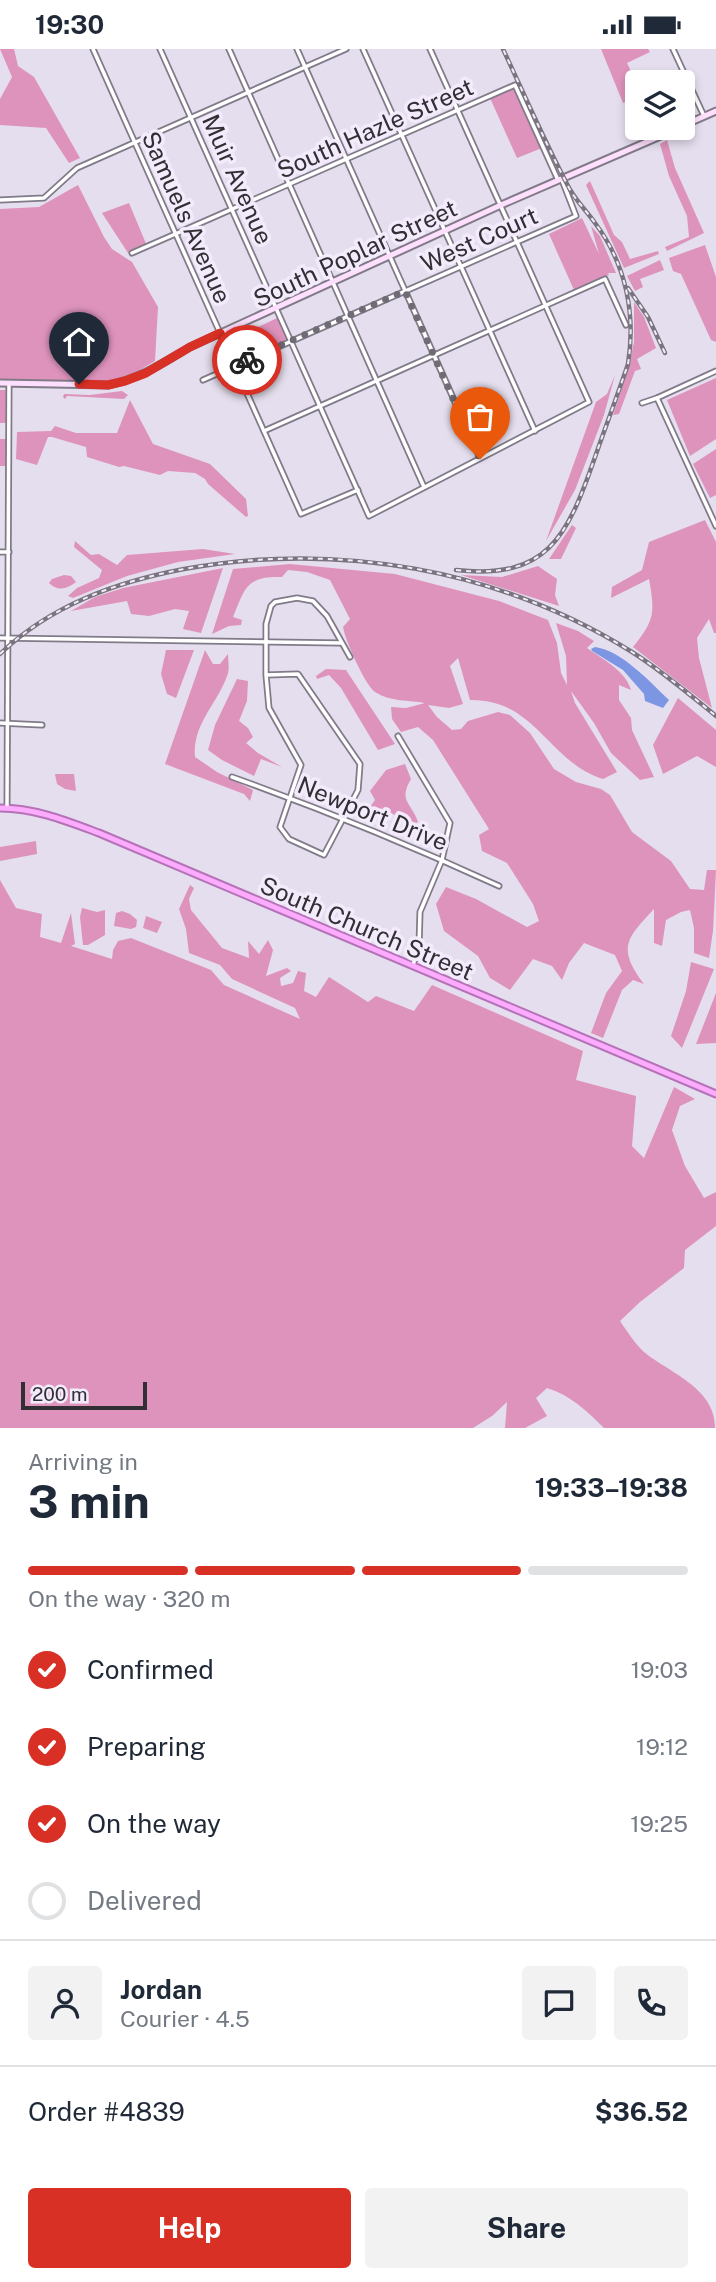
<!DOCTYPE html>
<html lang="en">
<head>
<meta charset="utf-8">
<style>
	body { margin:0; font-family:"Public Sans",sans-serif; background:#f2f2f3; color:#1f2937; height:100vh; display:flex; flex-direction:column; font-size:26px; white-space:nowrap }
	* { box-sizing:border-box; margin:0 }
	p { font-size:23px; color:#747a83 }
	.icon { flex:none; width:38px; height:38px; fill:none; stroke:currentColor; stroke-width:2; stroke-linecap:round; stroke-linejoin:round }
	.map { position:relative; height:1379px; overflow:hidden }
	.side { display:flex; flex-direction:column; background:#fff; flex:1 }
	.side>* { flex:none }
	.tools { position:absolute; left:625px; top:21px; display:grid; gap:14px }
	.tools a { display:grid; place-items:center; width:70px; height:70px; border-radius:7px; background:#fff; box-shadow:0 4px 10px #0003; font-size:35px }
	.scale { position:absolute; left:21px; bottom:18px; width:126px; box-sizing:border-box; padding-left:7px; border:4px solid #312e34; border-top:0; font-size:19px; line-height:24px; white-space:nowrap; color:#312e34; -webkit-text-stroke:5px #f3ebfb; paint-order:stroke }
	.pin { position:absolute; display:grid; place-items:center; width:60px; height:60px; color:#fff; margin:-72px -30px; border-radius:50% 50% 50% 0; rotate:-45deg; box-shadow:0 0 7px #0007 }
	.pin .icon { rotate:45deg }
	.courier { position:absolute; display:grid; place-items:center; width:70px; height:70px; margin:-35px; border:5px solid #d93025; border-radius:50%; background:#fff; color:#222; box-shadow:0 2px 9px #0007 }
	.headline em { font-style:normal; font-weight:700 }
	.headline div { display:flex; flex-direction:column-reverse }
	.headline { display:flex; align-items:center; justify-content:space-between; height:119px; padding:0 28px }
	h1 { font-size:46px; font-weight:700; line-height:52px }
	.bar { display:grid; grid-template-columns:repeat(4,1fr); gap:10px 7px; align-content:center; height:84px; padding:0 28px }
	.bar i { height:9px; border-radius:5px; background:#e0e1e3 }
	.bar .on { background:#d93025 }
	.bar p { grid-column:span 4 }
	.line { display:flex; align-items:center; gap:18px; padding:0 28px; border-top:2px solid #e0e1e3 }
	.line div { flex:1 }
	.round { display:grid; place-items:center; flex:none; width:74px; height:74px; border-radius:7px; background:#f2f2f3 }
	ol { padding:0 28px; list-style:none }
	li { display:flex; align-items:center; gap:21px; height:77px }
	li p { margin-inline-start:auto }
	li .icon { padding:7px; border-radius:50%; background:#d93025; color:#fff; stroke-width:4 }
	li:last-child { color:#747a83 }
	li i { width:38px; height:38px; border:4px solid #e0e1e3; border-radius:50% }
	.button { display:flex; gap:14px; margin-top:auto; padding:14px 28px }
	.button a { flex:1; height:80px; border-radius:7px; background:#d93025; color:#fff; font-size:28px; font-weight:700; line-height:80px; text-align:center }
	.button a+a { background:#f2f2f3; color:#1f2937 }
	.status { display:flex; justify-content:space-between; align-items:center; height:49px; padding:0 35px; background:#fff; direction:ltr }
	.status svg { height:19px; fill:currentColor }
	.map>svg:first-child { display:block }
	.green { fill:#de93bd }
	.water { fill:#7d96e3 }
	.lines { fill:none; stroke-linecap:round; stroke-linejoin:round }
	.minor-casing { stroke:#817a88; stroke-width:7 }
	.secondary-casing { stroke:#817a88; stroke-width:9 }
	.trunk-casing { stroke:#b572b7; stroke-width:9 }
	.minor { stroke:#fff; stroke-width:3.5 }
	.secondary { stroke:#fee0fe; stroke-width:5 }
	.trunk { stroke:#fcabfe; stroke-width:5 }
	.rail-casing { stroke:#79747e; stroke-width:4.5 }
	.rail { stroke:#f3ebfb; stroke-width:2; stroke-dasharray:5; stroke-linecap:butt }
	.done { stroke:#706c75; stroke-width:7; stroke-dasharray:0 12.6 }
	.route { stroke:#d93025; stroke-width:9 }
	.labels { text-anchor:middle; dominant-baseline:central; stroke-width:7; stroke-linejoin:round; paint-order:stroke }
	.street-label { font-size:24px; fill:#312e34; stroke:#f3ebfb }
</style>
</head>
<body>
<div class="status"><b>19:30</b><svg viewBox="0 0 49 12"><path d="M0 12V9h3v3zM5 12V6h3v6zM10 12V3h3v9zM15 12V0h3v12zM26 1h20v11H26zM47 4h2v5h-2z"/></svg></div>
<div class="map">
<svg width="716" height="1379" viewBox="0 0 716 1379">
	<rect width="100%" height="100%" fill="#e5deee"/>
	<g class="green">
		<path d="M 0,0 L 14,0 L 18,17 L 34,28 L 80,109 L 69,114 L 46,79 L 0,76 L 0,50 L 12,28 Z"/>
		<path d="M 601,0 L 648,0 L 650,3 L 627,14 L 637,35 L 637,48 L 623,54 Z"/>
		<path d="M 514,37 L 542,99 L 517,109 L 490,49 Z"/>
		<path d="M 667,91 L 675,119 L 704,184 L 667,202 L 665,198 L 689,188 L 687,167 L 669,127 L 660,95 Z"/>
		<path d="M 590,132 L 614,186 L 622,193 L 630,210 L 658,202 L 659,205 L 624,219 L 586,136 Z"/>
		<path d="M 78,136 L 104,188 L 112,200 L 132,213 L 158,258 L 155,312 L 131,326 L 106,333 L 0,331 L 0,160 L 39,158 Z"/>
		<path d="M 129,154 L 147,197 L 128,204 L 102,164 Z"/>
		<path d="M 582,169 L 599,205 L 591,177 L 600,187 L 616,224 L 608,224 L 609,226 L 574,241 L 549,185 Z"/>
		<path d="M 705,196 L 716,228 L 716,293 L 711,291 L 681,225 L 673,222 L 669,209 Z"/>
		<path d="M 660,211 L 664,221 L 640,230 L 643,238 L 635,242 L 627,227 Z"/>
		<path d="M 634,253 L 644,268 L 656,299 L 637,310 L 641,320 L 635,322 L 619,365 L 613,366 L 628,321 L 634,293 Z"/>
		<path d="M 279,268 L 291,294 L 242,317 L 231,291 Z"/>
		<path d="M 615,326 L 604,366 L 575,441 L 546,492 L 596,353 L 607,345 Z"/>
		<path d="M 716,329 L 716,390 L 690,407 L 667,351 Z"/>
		<rect x="0" y="341" width="8" height="33"/>
		<path d="M 122,342 L 128,346 L 124,350 L 67,347 L 65,350 L 63,348 L 64,345 L 90,346 Z"/>
		<path d="M 130,351 L 153,395 L 210,415 L 246,450 L 248,467 L 246,468 L 208,435 L 205,430 L 195,424 L 168,422 L 160,426 L 124,417 L 119,418 L 87,408 L 86,398 L 52,388 L 48,388 L 37,416 L 16,410 L 17,383 L 51,382 L 55,377 L 76,384 L 117,384 Z"/>
		<rect x="0" y="390" width="7" height="27"/>
		<path d="M 716,400 L 716,446 L 710,449 L 693,415 Z"/>
		<path d="M 705,471 L 716,493 L 716,584 L 714,584 L 709,570 L 697,589 L 699,609 L 712,659 L 633,598 C 655,571 655,564 649,530 L 611,549 L 612,538 L 642,521 L 649,493 Z"/>
		<path d="M 572,476 L 576,479 L 561,510 L 549,510 Z"/>
		<path d="M 75,492 L 91,506 L 99,505 L 117,516 L 127,506 L 203,500 L 235,505 L 178,513 L 127,527 L 73,549 L 68,547 L 77,539 L 99,529 L 102,521 L 74,498 Z"/>
		<path d="M 290,515 L 395,525 L 499,552 L 548,571 L 557,594 L 561,624 L 567,636 L 566,607 L 556,574 L 578,582 L 594,592 L 587,599 C 602,610 626,622 631,641 L 619,636 L 619,651 L 631,669 L 632,681 L 654,728 L 640,731 L 611,704 L 594,674 L 571,642 L 575,654 L 617,723 L 603,730 C 548,713 536,650 470,651 L 458,609 L 450,617 L 463,655 L 449,659 L 428,656 L 437,668 L 452,681 L 461,680 L 468,672 L 498,663 L 510,666 L 530,684 L 554,720 L 576,733 L 601,740 L 610,746 L 632,783 L 671,812 L 690,840 L 704,841 L 707,821 L 716,821 L 713,882 L 709,909 L 694,904 L 694,879 L 690,861 L 681,863 L 666,871 L 662,897 L 654,894 L 654,860 C 626,890 617,899 644,935 L 633,931 L 622,941 L 603,989 L 591,984 L 606,944 L 622,922 L 615,906 L 584,894 L 569,914 L 562,931 L 552,917 L 533,910 L 510,941 L 490,929 L 478,907 L 444,882 L 436,855 L 446,838 L 476,850 L 527,878 L 539,872 L 533,855 L 507,814 L 482,802 L 479,786 L 489,780 L 433,691 L 418,678 L 401,683 L 392,670 L 391,658 L 406,659 L 425,654 C 409,651 390,653 375,643 C 365,636 345,591 343,578 L 350,570 L 330,531 L 307,523 L 288,521 L 282,528 C 246,527 245,539 233,568 L 242,571 L 241,576 L 229,577 L 212,585 L 233,520 Z"/>
		<path d="M 538,517 L 557,530 L 555,546 L 559,557 L 461,526 L 502,528 Z"/>
		<path d="M 223,519 L 201,584 L 183,580 L 189,562 L 175,560 L 149,567 L 131,565 L 127,552 L 71,562 L 95,548 L 123,539 Z"/>
		<path d="M 64,526 L 71,527 L 76,533 C 67,540 58,543 49,534 L 52,530 Z"/>
		<path d="M 166,601 L 194,601 L 176,649 L 167,645 L 161,625 Z"/>
		<path d="M 205,601 L 213,615 L 220,615 L 228,605 C 228,612 230,621 227,627 C 217,655 192,676 195,708 L 217,723 L 253,741 L 250,752 L 244,745 L 165,715 Z"/>
		<path d="M 326,620 L 346,621 L 395,695 L 378,701 L 341,639 L 329,626 L 317,630 L 316,627 Z"/>
		<path d="M 237,630 L 248,632 L 247,652 L 239,672 L 248,679 L 253,688 L 246,694 L 258,704 L 282,718 L 261,710 L 254,727 L 222,711 L 208,701 L 215,676 Z"/>
		<path d="M 678,649 L 716,681 L 716,718 L 697,707 L 663,725 L 653,696 Z"/>
		<path d="M 405,715 L 411,730 C 398,752 411,753 418,773 L 412,776 L 408,789 L 407,772 L 387,762 L 370,758 L 375,751 L 370,742 L 386,721 Z"/>
		<path d="M 55,725 L 74,725 L 76,742 L 65,740 L 57,735 Z"/>
		<path d="M 36,792 L 37,805 L 0,812 L 0,798 Z"/>
		<path d="M 0,831 L 16,859 L 42,865 L 40,888 L 61,894 L 71,864 L 75,895 L 71,897 L 112,910 L 113,901 L 118,892 L 131,889 L 211,921 L 224,936 L 300,970 L 295,959 L 232,930 L 220,916 L 189,904 L 186,880 L 179,860 L 190,836 L 194,839 L 189,850 L 191,861 L 222,899 L 249,909 L 248,892 L 259,905 L 268,891 L 273,901 L 266,927 L 287,919 L 291,922 L 280,929 L 281,937 L 293,934 L 298,922 L 306,924 L 304,942 L 316,948 L 329,928 L 368,953 L 376,947 L 414,962 L 432,936 L 583,1002 L 576,1031 L 636,1047 L 632,1097 L 644,1109 L 674,1038 L 695,1050 L 680,1057 L 672,1081 L 685,1117 L 704,1149 L 716,1143 L 716,1177 L 685,1201 L 684,1219 L 640,1253 L 620,1272 C 627,1282 635,1295 644,1303 C 668,1323 716,1339 715,1379 L 604,1379 C 587,1362 570,1346 547,1339 L 536,1349 L 547,1367 L 525,1379 L 505,1379 L 507,1353 L 492,1367 L 473,1379 L 0,1379 Z"/>
		<path d="M 82,859 L 97,863 L 105,861 L 105,886 L 88,896 L 83,896 L 80,868 Z"/>
		<path d="M 122,862 L 130,865 L 137,871 L 136,878 L 131,880 L 114,877 L 116,864 Z"/>
		<path d="M 146,867 L 162,873 L 157,884 L 143,879 Z"/>
		<path d="M 691,913 L 714,920 L 682,999 L 671,987 L 686,942 Z"/>
		<path d="M 716,944 L 716,994 L 696,995 Z"/>
	</g>
	<path class="water" d="M 595,598 C 621,601 650,633 669,651 L 663,659 L 645,652 L 644,645 L 623,621 L 592,602 L 591,600 Z"/>
	<g class="lines">
		<g class="minor-casing">
			<g id="minor">
				<path d="M 93,0 L 301,465 L 358,441"/>
				<path d="M 160,0 L 369,467 L 589,353 L 430,0"/>
				<path d="M 229,0 L 424,438"/>
				<path d="M 297,0 L 480,409"/>
				<path d="M 363,0 L 535,382"/>
				<path d="M 673,0 L 704,67"/>
				<path d="M 0,151 L 44,149 L 77,119 L 346,0"/>
				<path d="M 132,204 L 515,36 L 558,131"/>
				<path d="M 203,331 L 576,167 L 562,131"/>
				<path d="M 657,349 L 716,477"/>
				<path d="M 642,354 L 657,349 L 716,322"/>
				<path d="M 264,382 L 605,230 L 626,276"/>
				<path d="M 0,503 L 9,503"/>
				<path d="M 0,589 L 341,594"/>
				<path d="M 266,626 L 298,625 L 360,715 L 358,741 L 324,806 L 289,790 L 280,778 L 301,716 L 269,659 L 266,626 L 266,575 L 271,557 L 275,553 L 297,549 L 313,552 L 327,567 L 350,608"/>
				<path d="M 0,674 L 42,676"/>
				<path d="M 398,687 L 450,774 L 442,811 L 420,863 L 419,897 L 413,916"/>
				<path d="M 232,728 C 322,760 412,797 499,837"/>
				<path d="M 7,759 L 9,334"/>
			</g>
		</g>
		<g class="secondary-casing">
			<g id="secondary">
				<path d="M 682,77 L 716,62"/>
				<path d="M 0,334 L 108,336 C 139,330 163,314 190,298 L 501,156 L 679,79"/>
			</g>
		</g>
		<g class="trunk-casing">
			<path id="trunk" d="M 0,759 C 35,759 67,772 99,784 L 716,1045"/>
		</g>
		<use href="#minor" class="minor"/>
		<use href="#secondary" class="secondary"/>
		<use href="#trunk" class="trunk"/>
		<g class="rail-casing">
			<g id="rail">
				<path d="M 628,239 L 648,268 L 665,304"/>
				<path d="M 456,521 C 547,531 567,488 594,411 C 605,379 617,348 628,315 C 636,265 626,215 595,174 C 586,161 574,150 567,135 C 544,91 524,45 503,0"/>
				<path d="M 0,605 C 51,556 116,533 184,520 C 338,492 499,520 632,603 C 662,622 689,645 716,667"/>
			</g>
		</g>
		<use href="#rail" class="rail"/>
	</g>
	<g class="lines">
		<path class="done" d="M 247,311 L 405,242 L 480,410"/>
		<path class="route" d="M 79,335 L 108,336 L 125,332 L 146,324 L 190,298 L 220,284 L 235,317 L 247,311"/>
	</g>
	<g class="labels">
		<g class="street-label">
			<text transform="translate(375 79) rotate(-24)">South Hazle Street</text>
			<text transform="translate(238 130) rotate(66)">Muir Avenue</text>
			<text transform="translate(187 168) rotate(66)">Samuels Avenue</text>
			<text transform="translate(479 190) rotate(-24)">West Court</text>
			<text transform="translate(355 204) rotate(-25)">South Poplar Street</text>
			<text transform="translate(373 764) rotate(22)">Newport Drive</text>
			<text transform="translate(367 879) rotate(23)">South Church Street</text>
		</g>
	</g>
</svg>
<div class="tools">
<a><svg class="icon" aria-label="layers" viewBox="0 0 24 24"><path d="M12 4l9 5-9 5-9-5zM3 14l9 5 9-5"/></svg></a>
</div>
<div class="scale">200 m</div>
<div class="pin" style="left:480px;top:410px;background:#ea580c"><svg class="icon" aria-label="bag" viewBox="0 0 24 24"><path d="M5 8h14l-1 12H6zM9 8a3 3 0 0 1 6 0"/></svg></div>
<div class="pin" style="left:79px;top:335px;background:#1f2937"><svg class="icon" aria-label="home" viewBox="0 0 24 24"><path d="M3 11l9-7 9 7M6 9v11h12V9"/></svg></div>
<div class="courier" style="left:247px;top:311px"><svg class="icon" aria-label="bike" viewBox="0 0 24 24"><circle cx="6" cy="16" r="4"/><circle cx="18" cy="16" r="4"/><path d="M6 16l4-8h5l3 8M10 8l3 8H6M13 5h3"/></svg></div>
</div>
<section class="side">
<div class="headline"><div><h1>3 min</h1><p>Arriving in</p></div><em>19:33–19:38</em></div>
<div class="bar"><i class="on"></i><i class="on"></i><i class="on"></i><i></i><p>On the way · 320 m</p></div>
<ol>
<li><svg class="icon" aria-label="check" viewBox="0 0 24 24"><path d="M5 12l5 5 9-10"/></svg>Confirmed<p>19:03</p></li>
<li><svg class="icon" aria-label="check" viewBox="0 0 24 24"><path d="M5 12l5 5 9-10"/></svg>Preparing<p>19:12</p></li>
<li><svg class="icon" aria-label="check" viewBox="0 0 24 24"><path d="M5 12l5 5 9-10"/></svg>On the way<p>19:25</p></li>
<li><i></i>Delivered</li>
</ol>
<div class="line" style="height:126px"><a class="round"><svg class="icon" aria-label="person" viewBox="0 0 24 24"><circle cx="12" cy="8" r="4"/><path d="M4 21q1-7 8-7t8 7"/></svg></a><div><b>Jordan</b><p>Courier · 4.5</p></div><a class="round"><svg class="icon" aria-label="chat" viewBox="0 0 24 24"><path d="M4 5h16v11H9l-5 4z"/></svg></a><a class="round"><svg class="icon" aria-label="phone" viewBox="0 0 24 24"><path d="M5 4h4l2 5-3 2q2 4 5 5l2-3 5 2v4C11 20 4 13 5 4z"/></svg></a></div>
<div class="line" style="height:91px"><div>Order #4839</div><b>$36.52</b></div>
<div class="button"><a>Help</a><a>Share</a></div>
</section>
</body>
</html>
